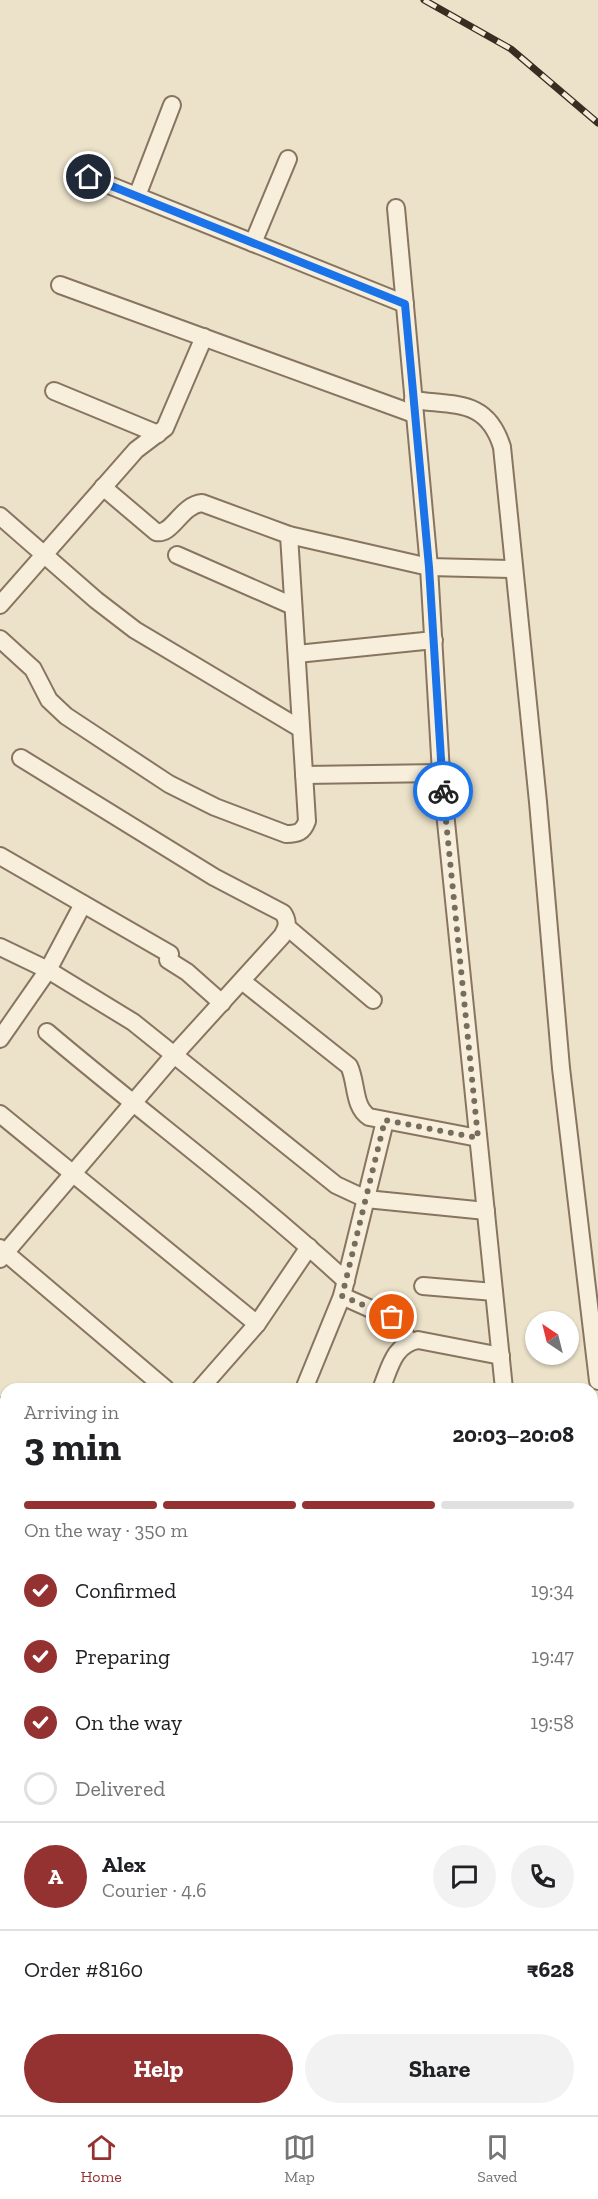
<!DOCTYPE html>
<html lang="en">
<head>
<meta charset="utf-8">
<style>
	body { margin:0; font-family:"Zilla Slab",serif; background:#f2f2f2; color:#202124; height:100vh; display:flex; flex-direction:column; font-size:22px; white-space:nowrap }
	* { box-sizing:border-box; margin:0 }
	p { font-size:20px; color:#757577 }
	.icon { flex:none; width:33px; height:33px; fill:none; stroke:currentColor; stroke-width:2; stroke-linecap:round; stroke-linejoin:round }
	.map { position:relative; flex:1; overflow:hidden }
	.sheet { position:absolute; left:0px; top:1383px; width:598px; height:732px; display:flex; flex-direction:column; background:#fff; border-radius:18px 18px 0 0; box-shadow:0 2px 4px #0004 }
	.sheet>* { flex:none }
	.needle { width:39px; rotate:325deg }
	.controls { position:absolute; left:525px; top:1311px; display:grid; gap:12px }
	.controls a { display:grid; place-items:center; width:54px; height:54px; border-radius:50%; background:#fff; box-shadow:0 2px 4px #0004; font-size:30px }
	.pin { position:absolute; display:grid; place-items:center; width:51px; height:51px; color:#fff; margin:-26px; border:3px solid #fff; border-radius:50%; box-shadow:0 2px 6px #0007 }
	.courier { position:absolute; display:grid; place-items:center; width:60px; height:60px; margin:-30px; border:4px solid #1a73e8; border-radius:50%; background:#fff; color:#222; box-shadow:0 2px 8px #0007 }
	.summary em { font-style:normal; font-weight:700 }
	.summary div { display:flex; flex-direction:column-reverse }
	.summary { display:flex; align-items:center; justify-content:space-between; height:102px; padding:0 24px }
	h1 { font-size:39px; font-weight:700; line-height:45px }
	.bar { display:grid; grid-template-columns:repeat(4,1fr); gap:9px 6px; align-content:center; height:72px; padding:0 24px }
	.bar i { height:8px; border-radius:4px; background:#e0e0e0 }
	.bar .selected { background:#943232 }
	.bar p { grid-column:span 4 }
	.line { display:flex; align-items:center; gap:15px; padding:0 24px; border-top:2px solid #e0e0e0 }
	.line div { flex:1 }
	.round { display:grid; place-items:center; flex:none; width:63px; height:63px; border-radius:32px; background:#f2f2f2 }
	ol { padding:0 24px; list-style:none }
	li { display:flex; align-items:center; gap:18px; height:66px }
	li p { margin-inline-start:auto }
	li .icon { padding:6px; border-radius:50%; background:#943232; color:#fff; stroke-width:4 }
	li:last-child { color:#757577 }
	li i { width:33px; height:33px; border:3px solid #e0e0e0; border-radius:50% }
	.cta { display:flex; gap:12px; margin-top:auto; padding:12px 24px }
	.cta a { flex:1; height:69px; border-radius:36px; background:#943232; color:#fff; font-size:24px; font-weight:700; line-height:69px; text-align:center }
	.cta a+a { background:#f2f2f2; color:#202124 }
	.tabs { display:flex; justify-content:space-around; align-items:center; height:84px; border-top:2px solid #e0e0e0; background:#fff; font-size:16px; color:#757577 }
	.tabs a { display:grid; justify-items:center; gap:3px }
	.tabs .selected { color:#943232 }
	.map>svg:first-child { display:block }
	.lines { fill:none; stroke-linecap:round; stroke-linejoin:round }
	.street-casing { stroke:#88755f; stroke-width:20 }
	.secondary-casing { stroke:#6a5642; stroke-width:27 }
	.street { stroke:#f7efdc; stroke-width:16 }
	.secondary { stroke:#f7efdc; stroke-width:24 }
	.rail-casing { stroke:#392d21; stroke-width:7 }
	.rail { stroke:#f4ecd8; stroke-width:4.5; stroke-dasharray:14; stroke-linecap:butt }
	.done { stroke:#786c5c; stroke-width:6; stroke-dasharray:0 10.8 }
	.route { stroke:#1a73e8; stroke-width:8 }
</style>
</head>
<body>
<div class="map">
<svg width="598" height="2115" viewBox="0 0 598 2115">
	<rect width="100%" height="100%" fill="#ece2c9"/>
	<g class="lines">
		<g class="street-casing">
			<g id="street">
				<path d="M 89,177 L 405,304"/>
				<path d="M 137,196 L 172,105"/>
				<path d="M 396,208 L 429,567 L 441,773 L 504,1389"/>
				<path d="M 253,243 L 288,159"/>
				<path d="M 60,285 L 414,414"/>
				<path d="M 54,391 L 158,434"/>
				<path d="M 413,400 C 456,406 487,399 502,447 L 538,802 L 561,1068 L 598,1381"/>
				<path d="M 103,487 L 156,532 C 172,536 181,505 202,503 L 289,535 L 429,567 L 514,569"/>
				<path d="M 0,516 L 96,600 L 135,630 L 301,729"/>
				<path d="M 177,555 L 293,606"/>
				<path d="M 0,605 L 136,450 L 165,428 L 204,337"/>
				<path d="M 0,639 L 33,669 L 49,700 L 66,716 L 169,784 L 215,807 L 286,834 C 298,834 303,832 307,821 L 289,535"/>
				<path d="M 297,654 L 434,640"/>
				<path d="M 304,775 L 441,773"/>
				<path d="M 0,856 L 170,954"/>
				<path d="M 287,927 L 373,1000"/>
				<path d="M 0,947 L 48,970 L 133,1022 L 336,1185 L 366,1199 L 486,1211"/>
				<path d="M 168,960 L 187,972 L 222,1003"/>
				<path d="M 242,981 L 349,1066 C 357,1082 353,1107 369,1117 L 478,1138"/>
				<path d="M 47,1032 C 146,1116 251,1193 346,1281"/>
				<path d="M 0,1039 L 48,970 L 83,904"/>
				<path d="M 0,1114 L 257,1324"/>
				<path d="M 0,1248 L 166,1389"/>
				<path d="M 0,1259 L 174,1055 L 282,936 C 287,927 289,922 283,913 L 214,877 L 21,758"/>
				<path d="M 423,1286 L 494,1292"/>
				<path d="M 342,1296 L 400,1322 L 408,1342"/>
				<path d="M 200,1389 L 257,1324 L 309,1247"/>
				<path d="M 304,1389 L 342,1296 L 385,1121"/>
				<path d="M 381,1389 C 390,1368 393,1345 418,1340 L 501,1356"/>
				<path d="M 0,1487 L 6,1493"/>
				<path d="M 0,1534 L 6,1539"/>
				<path d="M 0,1614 L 6,1615"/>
				<path d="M 0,1678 L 6,1680"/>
				<path d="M 436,2109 L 439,2115"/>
				<path d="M 579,2109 L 581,2115"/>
				<path d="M 2,2115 L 6,2106"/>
				<path d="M 213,2115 L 216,2109"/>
				<path d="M 350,2115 L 353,2109"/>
				<path d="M 421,2115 L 424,2109"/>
			</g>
		</g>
		<g class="secondary-casing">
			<g id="secondary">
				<path d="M 0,1410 L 6,1416"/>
				<path d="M 592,1645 L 598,1650"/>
			</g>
		</g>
		<use href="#street" class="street"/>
		<use href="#secondary" class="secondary"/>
		<g class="rail-casing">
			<path id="rail" d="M 424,0 L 511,49 L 598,123"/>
		</g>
		<use href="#rail" class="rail"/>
	</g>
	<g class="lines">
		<path class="done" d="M 392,1317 L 342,1296 L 385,1120 L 478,1138 L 443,791"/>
		<path class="route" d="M 89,177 L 405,304 L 429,567 L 443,791"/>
	</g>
</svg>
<div class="controls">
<a><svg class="needle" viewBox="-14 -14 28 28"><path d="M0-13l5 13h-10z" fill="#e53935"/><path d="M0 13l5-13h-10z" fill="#757577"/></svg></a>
</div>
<div class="pin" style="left:392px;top:1317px;background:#ea580c"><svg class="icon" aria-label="bag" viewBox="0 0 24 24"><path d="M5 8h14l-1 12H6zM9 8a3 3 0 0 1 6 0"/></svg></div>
<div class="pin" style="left:89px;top:177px;background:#1f2937"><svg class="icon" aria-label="home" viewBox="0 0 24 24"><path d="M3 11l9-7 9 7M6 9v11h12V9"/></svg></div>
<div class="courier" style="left:443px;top:791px"><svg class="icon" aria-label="bike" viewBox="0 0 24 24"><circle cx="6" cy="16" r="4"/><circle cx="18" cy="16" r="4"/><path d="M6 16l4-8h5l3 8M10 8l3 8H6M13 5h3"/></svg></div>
<section class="sheet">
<div class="summary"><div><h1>3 min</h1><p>Arriving in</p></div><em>20:03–20:08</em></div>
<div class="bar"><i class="selected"></i><i class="selected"></i><i class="selected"></i><i></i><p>On the way · 350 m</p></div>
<ol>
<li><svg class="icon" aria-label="check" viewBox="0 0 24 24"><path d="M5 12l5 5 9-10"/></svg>Confirmed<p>19:34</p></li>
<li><svg class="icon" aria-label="check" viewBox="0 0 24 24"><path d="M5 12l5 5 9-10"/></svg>Preparing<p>19:47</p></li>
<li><svg class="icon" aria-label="check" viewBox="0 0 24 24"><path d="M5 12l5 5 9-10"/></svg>On the way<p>19:58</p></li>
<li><i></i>Delivered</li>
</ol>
<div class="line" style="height:108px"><b class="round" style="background:#943232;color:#fff">A</b><div><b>Alex</b><p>Courier · 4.6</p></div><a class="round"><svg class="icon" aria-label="chat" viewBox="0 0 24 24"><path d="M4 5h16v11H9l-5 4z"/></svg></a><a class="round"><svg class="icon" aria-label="phone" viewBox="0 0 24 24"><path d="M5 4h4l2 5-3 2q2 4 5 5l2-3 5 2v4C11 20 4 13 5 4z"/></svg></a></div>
<div class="line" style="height:78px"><div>Order #8160</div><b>₹628</b></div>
<div class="cta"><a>Help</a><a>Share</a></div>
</section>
</div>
<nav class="tabs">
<a class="selected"><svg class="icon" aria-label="home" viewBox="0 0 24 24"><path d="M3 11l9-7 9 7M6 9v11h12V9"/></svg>Home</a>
<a><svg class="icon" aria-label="map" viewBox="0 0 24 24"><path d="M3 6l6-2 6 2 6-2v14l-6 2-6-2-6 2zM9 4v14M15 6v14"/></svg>Map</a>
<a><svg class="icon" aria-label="saved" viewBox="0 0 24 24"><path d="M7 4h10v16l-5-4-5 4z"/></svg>Saved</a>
</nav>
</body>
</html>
